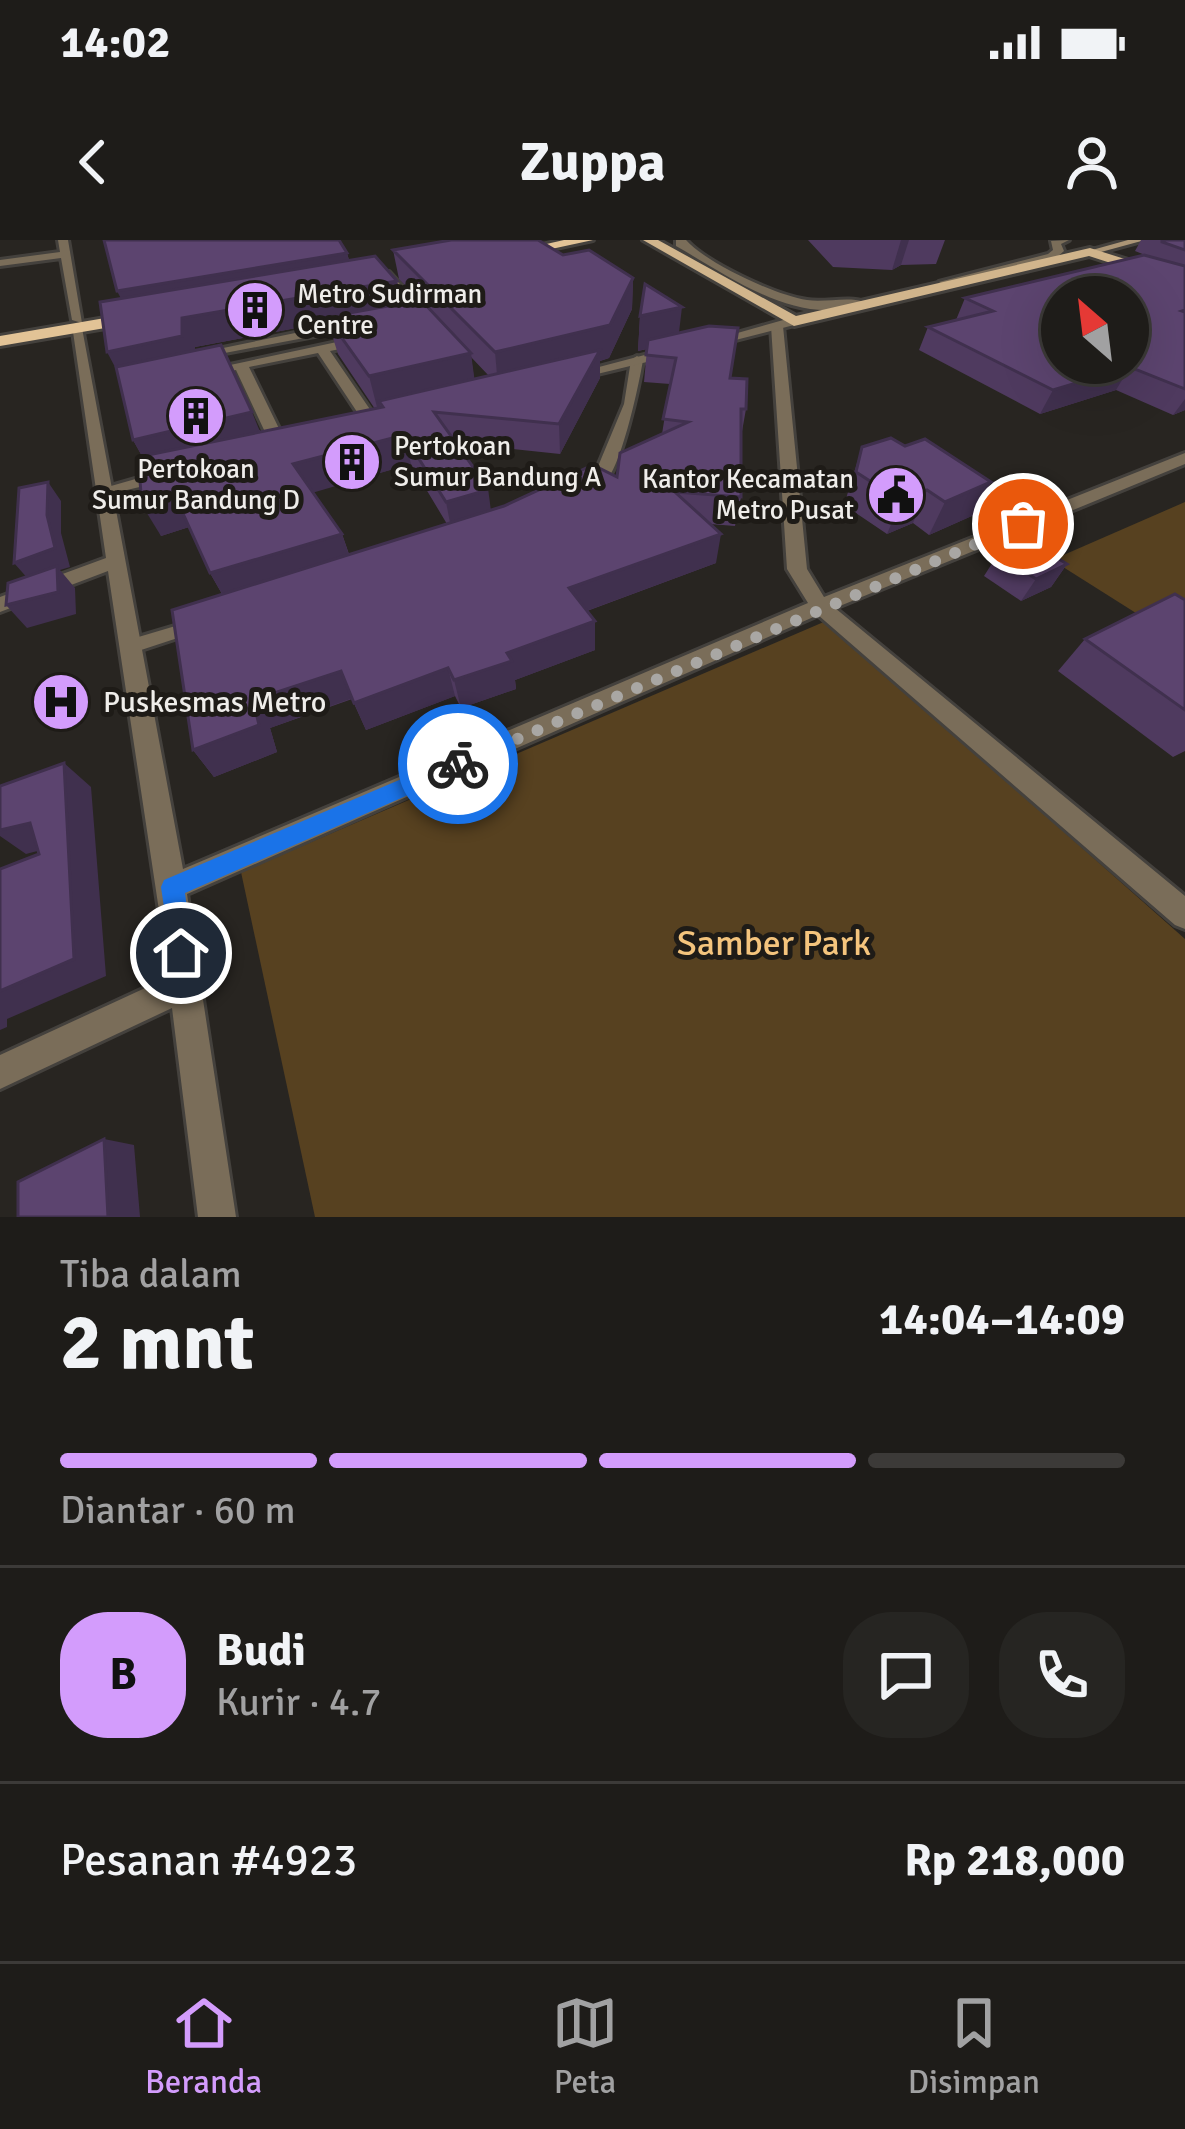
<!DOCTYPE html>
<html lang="id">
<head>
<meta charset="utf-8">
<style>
	body { margin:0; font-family:Signika,sans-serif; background:#262522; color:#f1f3f6; height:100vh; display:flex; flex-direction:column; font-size:45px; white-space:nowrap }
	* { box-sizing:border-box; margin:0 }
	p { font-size:39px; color:#a1a1a2 }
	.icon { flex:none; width:66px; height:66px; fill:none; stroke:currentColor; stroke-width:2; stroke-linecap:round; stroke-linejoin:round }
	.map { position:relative; height:977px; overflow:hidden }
	.panel { display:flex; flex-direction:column; background:#1e1c19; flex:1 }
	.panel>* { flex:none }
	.needle { width:78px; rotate:332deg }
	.fabs { position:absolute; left:1041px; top:36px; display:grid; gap:24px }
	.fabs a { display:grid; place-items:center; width:108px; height:108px; border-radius:50%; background:#1e1c19; box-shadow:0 12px 48px #0002,0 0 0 3px #3c3a38; font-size:60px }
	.pin { position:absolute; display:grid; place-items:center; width:102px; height:102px; color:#fff; margin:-51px; border:6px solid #fff; border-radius:50%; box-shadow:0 3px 12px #0007 }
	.courier { position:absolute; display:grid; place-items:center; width:120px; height:120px; margin:-60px; border:9px solid #1a73e8; border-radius:50%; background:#fff; color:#222; box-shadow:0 3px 15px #0007 }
	.head em { font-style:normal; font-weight:700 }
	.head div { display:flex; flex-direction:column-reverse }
	.head { display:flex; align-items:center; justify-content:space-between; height:204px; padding:0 60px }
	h1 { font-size:78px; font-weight:700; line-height:90px }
	.bar { display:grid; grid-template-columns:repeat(4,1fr); gap:18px 12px; align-content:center; height:144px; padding:0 60px }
	.bar i { height:15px; border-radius:9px; background:#3c3a38 }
	.bar .current { background:#d39cfc }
	.bar p { grid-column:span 4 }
	.line { display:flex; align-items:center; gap:30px; padding:0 60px; border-top:3px solid #3c3a38 }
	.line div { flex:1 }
	.round { display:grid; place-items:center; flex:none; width:126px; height:126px; border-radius:48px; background:#262522 }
	.status { display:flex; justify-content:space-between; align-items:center; height:84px; padding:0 60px; background:#1e1c19; direction:ltr }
	.status svg { height:33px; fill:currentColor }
	header { display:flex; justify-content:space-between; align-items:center; height:156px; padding:0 60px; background:#1e1c19; font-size:54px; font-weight:700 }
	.tabs { display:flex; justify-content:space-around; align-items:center; height:168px; border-top:3px solid #3c3a38; background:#1e1c19; font-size:33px; color:#a1a1a2 }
	.tabs a { display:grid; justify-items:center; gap:6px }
	.tabs .current { color:#d39cfc }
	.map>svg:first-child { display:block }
	.green { fill:#574120 }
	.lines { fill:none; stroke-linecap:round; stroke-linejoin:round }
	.service-casing { stroke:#44413d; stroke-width:6 }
	.pedestrian-casing { stroke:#44413d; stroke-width:6 }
	.minor-casing { stroke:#44413d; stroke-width:6 }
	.tertiary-casing { stroke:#44413d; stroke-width:6 }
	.secondary-casing { stroke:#44413d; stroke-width:6 }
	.primary-casing { stroke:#44413d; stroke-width:6 }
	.trunk-casing { stroke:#44413d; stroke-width:6 }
	.service { fill:#7a6d59; fill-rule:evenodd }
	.pedestrian { fill:#7a6d59; fill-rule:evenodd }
	.minor { fill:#7a6d59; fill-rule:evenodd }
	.tertiary { fill:#7a6d59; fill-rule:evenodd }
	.secondary { fill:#ab9576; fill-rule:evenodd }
	.primary { fill:#d1b58c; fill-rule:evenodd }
	.trunk { fill:#e2c396; fill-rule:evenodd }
	.wall { fill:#4f3a5f; fill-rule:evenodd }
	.shaded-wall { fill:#40304e }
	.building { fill:#5c446f; stroke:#40304e; stroke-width:3; fill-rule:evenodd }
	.route { fill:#1a73e8 }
	.done { stroke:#a9a7a4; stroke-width:12; stroke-dasharray:0 21.6 }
	.labels { text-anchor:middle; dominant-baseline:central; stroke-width:10; stroke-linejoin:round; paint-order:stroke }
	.far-poi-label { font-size:27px; fill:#efedea; stroke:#1e1b17; text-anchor:start }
	.poi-label { font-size:30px; fill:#efedea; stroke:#1e1b17; text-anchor:start }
	.near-park-label { font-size:36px; fill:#f4c47d; stroke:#1e1b17 }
</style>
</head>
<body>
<div class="status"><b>14:02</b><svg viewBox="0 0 49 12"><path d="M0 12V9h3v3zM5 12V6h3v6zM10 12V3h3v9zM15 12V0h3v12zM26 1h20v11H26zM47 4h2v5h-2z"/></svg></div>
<header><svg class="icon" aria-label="back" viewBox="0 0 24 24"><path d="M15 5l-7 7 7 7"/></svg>Zuppa<svg class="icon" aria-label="person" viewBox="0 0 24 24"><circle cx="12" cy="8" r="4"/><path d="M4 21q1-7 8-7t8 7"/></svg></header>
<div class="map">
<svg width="1185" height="977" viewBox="0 0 1185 977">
	<rect width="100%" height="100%" fill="#282521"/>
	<g class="green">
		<path d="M 1185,262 L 1185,404 L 1052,320 Z"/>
		<path d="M 826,381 L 1185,699 L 1185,977 L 315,977 L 241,632 Z"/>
	</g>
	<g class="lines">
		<g class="service-casing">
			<g id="service">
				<path d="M 637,116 L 643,120 C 639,145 622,224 606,241 C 599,249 587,250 579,250 L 579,244 L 594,236 L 624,164 L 631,120 Z"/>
				<path d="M 199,379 L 205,381 L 208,385 L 205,389 L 132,413 L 123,406 L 125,401 Z"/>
			</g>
		</g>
		<g class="pedestrian-casing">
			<g id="pedestrian">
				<path d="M 676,0 L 686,0 C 705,22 774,55 807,60 C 825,63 848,56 864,62 C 802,91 729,36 676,6 Z"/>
				<path d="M 1069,0 L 1061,4 L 1064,11 L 1056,18 L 945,45 L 939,42 L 1048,14 L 1053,10 L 1051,1 Z"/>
			</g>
		</g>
		<g class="minor-casing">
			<g id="minor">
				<path d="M 58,0 L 68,0 L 82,83 L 72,80 L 61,18 L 0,26 L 0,20 L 60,12 Z"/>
				<path d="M 381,32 L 389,32 L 435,83 L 435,89 L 427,89 Z"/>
				<path d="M 358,80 L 362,87 L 209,116 L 212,123 L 205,127 L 194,114 Z"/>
				<path d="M 777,82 L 783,86 L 807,329 L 824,357 L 1185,213 L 1185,224 L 835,368 L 1185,656 L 1185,689 L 1175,685 L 818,375 L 187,654 L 236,977 L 198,977 L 172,768 L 0,849 L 0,815 L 169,737 L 108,331 L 0,372 L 0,357 L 106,318 L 72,85 L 82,88 L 183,629 L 808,363 L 787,329 L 771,86 Z"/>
				<path d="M 365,96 L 370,97 L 370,103 L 330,111 L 380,184 L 377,187 L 367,187 L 318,113 L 249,127 L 288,207 L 280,212 L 272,207 L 236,130 L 209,135 L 202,131 Z"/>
			</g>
		</g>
		<g class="tertiary-casing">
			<g id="tertiary">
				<path d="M 794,77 L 798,84 L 708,107 L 702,103 Z"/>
				<path d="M 675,107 L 682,111 L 680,114 L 568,141 L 561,137 Z"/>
				<path d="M 167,230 L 175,235 L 173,239 L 106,255 L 97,250 Z"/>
			</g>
		</g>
		<g class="secondary-casing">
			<path id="secondary" d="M 1128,0 L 1145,0 L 1090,15 L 1085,12 Z"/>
		</g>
		<g class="primary-casing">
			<path id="primary" d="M 643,0 L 658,0 L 796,76 L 1090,8 L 1185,38 L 1185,47 L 1089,16 L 794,86 Z"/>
		</g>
		<g class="trunk-casing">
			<g id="trunk">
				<path d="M 564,0 L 593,0 L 505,19 L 498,15 Z"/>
				<path d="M 146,71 L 154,76 L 152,80 L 0,106 L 0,96 Z"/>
			</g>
		</g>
		<use href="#service" class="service"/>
		<use href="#pedestrian" class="pedestrian"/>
		<use href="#minor" class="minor"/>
		<use href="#tertiary" class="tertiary"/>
		<use href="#secondary" class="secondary"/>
		<use href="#primary" class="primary"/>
		<use href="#trunk" class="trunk"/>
	</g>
	<g class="wall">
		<path d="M 808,0 L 945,0 L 936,24 L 901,25 L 892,30 L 833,27 Z"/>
		<path d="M 1141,0 L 1185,0 L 1185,170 L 1173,175 L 1116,150 L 1040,174 L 919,110 L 928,87 L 956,80 L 965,58 L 1145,15 L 1135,11 Z"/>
		<path d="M 393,10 L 563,15 L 633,38 L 632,69 L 609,118 L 600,121 L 600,138 L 560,214 L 456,203 L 491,270 L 617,237 L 662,194 L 670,144 L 644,142 L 647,109 L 638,111 L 640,76 L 679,93 L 730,138 L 746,169 L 741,197 L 741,257 L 735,286 L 710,284 L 716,323 L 587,371 L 595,381 L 595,410 L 515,440 L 516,449 L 461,468 L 455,456 L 366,490 L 352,459 L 270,488 L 277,512 L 214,537 L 193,510 L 222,354 L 210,333 L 189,287 L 161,296 L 142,216 L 133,200 L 116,128 L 347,13 L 349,20 L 397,41 L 402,64 L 419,60 L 399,39 ZM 328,82 L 338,114 L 375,169 L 261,192 L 195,111 L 195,107 ZM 471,117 L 489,136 L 474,139 ZM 411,224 L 447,284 L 349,314 L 342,294 L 312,252 Z"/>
		<path d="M 905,206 L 991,242 L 974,275 L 929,295 L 913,283 L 887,294 L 844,265 L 862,207 Z"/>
		<path d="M 998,314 L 1067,324 L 1051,347 L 1021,361 L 984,336 Z"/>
		<path d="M 1185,360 L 1185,511 L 1173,517 L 1058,431 L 1085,399 Z"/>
	</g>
	<g class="shaded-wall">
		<path d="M 901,0 L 909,0 L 901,25 L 892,30 Z"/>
		<path d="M 347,13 L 352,31 L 127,70 L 117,51 Z"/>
		<path d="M 633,38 L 632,69 L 609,118 L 600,121 L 600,138 L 560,214 L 559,184 L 498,146 L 495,112 Z"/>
		<path d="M 397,41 L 403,68 L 327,77 L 328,82 L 195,107 L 195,126 L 123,142 L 107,112 L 182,78 Z"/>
		<path d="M 682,67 L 678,101 L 638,111 L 640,76 Z"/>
		<path d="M 471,113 L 476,151 L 379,161 L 382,175 L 379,175 L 369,136 Z"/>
		<path d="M 1130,127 L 1116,150 L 1040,174 L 1053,150 Z"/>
		<path d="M 1185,159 L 1185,170 L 1173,175 Z"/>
		<path d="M 252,172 L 265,204 L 151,232 L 133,200 Z"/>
		<path d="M 404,195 L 411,224 L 305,255 L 293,224 Z"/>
		<path d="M 48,242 L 61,261 L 61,293 L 70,327 L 60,330 L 75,348 L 76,374 L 27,388 L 6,365 L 30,341 L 14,323 L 47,275 Z"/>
		<path d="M 991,242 L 974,275 L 929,295 L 945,262 Z"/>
		<path d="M 488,248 L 492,279 L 452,293 L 446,262 Z"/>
		<path d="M 927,250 L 913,283 L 887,294 L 901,261 Z"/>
		<path d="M 175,256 L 192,286 L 161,296 L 142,265 Z"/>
		<path d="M 342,294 L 352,324 L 228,364 L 210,333 Z"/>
		<path d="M 721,294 L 716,323 L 570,377 L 569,348 Z"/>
		<path d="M 1067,324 L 1051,347 L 1021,361 L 1036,339 Z"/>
		<path d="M 595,381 L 595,410 L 515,440 L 516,449 L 461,468 L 454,440 L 507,413 Z"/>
		<path d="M 448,428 L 455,456 L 366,490 L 354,463 Z"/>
		<path d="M 341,431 L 353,458 L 270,488 L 277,512 L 214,537 L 193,510 L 253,460 Z"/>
		<path d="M 64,523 L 91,547 L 106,736 L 7,779 L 7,787 L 0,790 L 0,751 Z"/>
		<path d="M 30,583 L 60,605 L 26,614 L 0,596 L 0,590 Z"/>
		<path d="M 104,899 L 134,905 L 140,977 L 108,977 Z"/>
	</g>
	<g class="building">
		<path d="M 104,0 L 339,0 L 347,13 L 117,51 Z"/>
		<path d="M 451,0 L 538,0 L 563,15 L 589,10 L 633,38 L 610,85 L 495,112 L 393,10 Z"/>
		<path d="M 1162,0 L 1185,0 L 1185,10 L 1162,2 Z"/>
		<path d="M 1144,15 L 1185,26 L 1185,70 L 1182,71 L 1185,72 L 1185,149 L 1130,127 L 1053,150 L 928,87 L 993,71 L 965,58 ZM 1062,57 L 1128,57 L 1128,123 L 1062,123 Z"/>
		<path d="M 375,16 L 397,41 L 182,78 L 182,96 L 107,112 L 100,62 Z"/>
		<path d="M 645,44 L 682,67 L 640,76 Z"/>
		<path d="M 421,60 L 471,113 L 369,136 L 327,77 Z"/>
		<path d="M 709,86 L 738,88 L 730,138 L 747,139 L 746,169 L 741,169 L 741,257 L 675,252 L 721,294 L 569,348 L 595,381 L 507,413 L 512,421 L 454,440 L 448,428 L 354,463 L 341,431 L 253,460 L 259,485 L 193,510 L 172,370 L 504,266 L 593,225 L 617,237 L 620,213 L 688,182 L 663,179 L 676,118 L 646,115 L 648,100 Z"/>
		<path d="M 221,105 L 252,172 L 133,200 L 116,127 Z"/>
		<path d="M 600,110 L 559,184 L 434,172 L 488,248 L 477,253 L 446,262 L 404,195 L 293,224 L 342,294 L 210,333 L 175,256 L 142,265 L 138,217 L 383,167 L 379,161 Z"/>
		<path d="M 891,198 L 905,206 L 925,199 L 991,242 L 945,262 L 927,250 L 901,261 L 856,232 L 862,207 Z"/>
		<path d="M 48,242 L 47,275 L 55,308 L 14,323 L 19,248 Z"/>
		<path d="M 1028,300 L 1067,324 L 1036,339 L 998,314 Z"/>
		<path d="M 57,326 L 58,352 L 6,365 L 8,343 Z"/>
		<path d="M 1175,354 L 1185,360 L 1185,470 L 1085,399 Z"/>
		<path d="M 64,523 L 74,719 L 0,751 L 0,629 L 39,614 L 30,583 L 0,590 L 0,546 Z"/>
		<path d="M 104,899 L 108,977 L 18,977 L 18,942 Z"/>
	</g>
	<path class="route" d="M 458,515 L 465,518 L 465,530 L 185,653 L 193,713 L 190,722 L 181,725 L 172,722 L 161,647 L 164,640 Z"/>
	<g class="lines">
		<path class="done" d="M 458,524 L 1023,284"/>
	</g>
	<defs>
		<g id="building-disc" transform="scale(3)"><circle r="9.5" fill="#d39cfc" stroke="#1e1b17"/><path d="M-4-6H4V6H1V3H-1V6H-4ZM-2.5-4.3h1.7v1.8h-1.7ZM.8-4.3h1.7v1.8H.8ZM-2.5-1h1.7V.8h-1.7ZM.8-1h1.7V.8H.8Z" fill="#111"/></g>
		<g id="civic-disc" transform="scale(3)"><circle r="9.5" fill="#d39cfc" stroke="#1e1b17"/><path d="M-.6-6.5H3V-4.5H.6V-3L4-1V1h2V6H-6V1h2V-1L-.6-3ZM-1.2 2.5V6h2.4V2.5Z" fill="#111"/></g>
		<g id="hospital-disc" transform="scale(3)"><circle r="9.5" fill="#d39cfc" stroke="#1e1b17"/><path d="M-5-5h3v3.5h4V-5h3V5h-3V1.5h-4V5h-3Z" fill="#111"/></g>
	</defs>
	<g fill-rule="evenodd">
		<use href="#building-disc" x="255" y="70"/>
		<use href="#building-disc" x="196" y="176"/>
		<use href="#building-disc" x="352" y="222"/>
		<use href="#civic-disc" x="896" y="255"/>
		<use href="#hospital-disc" x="61" y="462"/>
	</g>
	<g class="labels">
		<g class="far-poi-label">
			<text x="297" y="54">Metro Sudirman<tspan x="297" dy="31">Centre</tspan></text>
			<text x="394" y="206">Pertokoan<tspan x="394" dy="31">Sumur Bandung A</tspan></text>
			<text x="196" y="229" text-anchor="middle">Pertokoan<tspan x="196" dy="31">Sumur Bandung D</tspan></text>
			<text x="854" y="239" text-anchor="end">Kantor Kecamatan<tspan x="854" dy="31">Metro Pusat</tspan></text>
		</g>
		<g class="poi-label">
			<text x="103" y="462">Puskesmas Metro</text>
		</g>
		<g class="near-park-label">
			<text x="774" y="703">Samber Park</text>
		</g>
	</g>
</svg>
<div class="fabs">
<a><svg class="needle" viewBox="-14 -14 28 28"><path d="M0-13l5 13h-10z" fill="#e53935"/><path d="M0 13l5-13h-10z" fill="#a1a1a2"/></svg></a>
</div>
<div class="pin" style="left:1023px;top:284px;background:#ea580c"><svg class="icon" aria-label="bag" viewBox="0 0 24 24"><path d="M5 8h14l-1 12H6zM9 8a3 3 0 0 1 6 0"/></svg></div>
<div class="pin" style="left:181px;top:713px;background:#1f2937"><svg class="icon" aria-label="home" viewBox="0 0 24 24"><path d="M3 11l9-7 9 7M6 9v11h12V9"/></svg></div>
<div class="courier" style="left:458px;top:524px"><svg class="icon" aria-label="bike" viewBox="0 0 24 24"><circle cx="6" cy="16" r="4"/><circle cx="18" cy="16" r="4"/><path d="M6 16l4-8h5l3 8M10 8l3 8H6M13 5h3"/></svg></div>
</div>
<section class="panel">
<div class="head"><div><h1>2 mnt</h1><p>Tiba dalam</p></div><em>14:04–14:09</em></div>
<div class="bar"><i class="current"></i><i class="current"></i><i class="current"></i><i></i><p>Diantar · 60 m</p></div>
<div class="line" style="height:216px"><b class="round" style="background:#d39cfc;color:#111">B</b><div><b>Budi</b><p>Kurir · 4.7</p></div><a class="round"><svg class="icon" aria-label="chat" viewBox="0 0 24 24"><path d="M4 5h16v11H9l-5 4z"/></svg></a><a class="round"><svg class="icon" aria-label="phone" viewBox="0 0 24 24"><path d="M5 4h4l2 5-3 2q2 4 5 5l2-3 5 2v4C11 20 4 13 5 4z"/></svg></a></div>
<div class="line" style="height:156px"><div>Pesanan #4923</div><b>Rp 218,000</b></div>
</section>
<nav class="tabs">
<a class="current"><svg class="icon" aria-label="home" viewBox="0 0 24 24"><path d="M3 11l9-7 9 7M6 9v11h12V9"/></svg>Beranda</a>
<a><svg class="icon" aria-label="map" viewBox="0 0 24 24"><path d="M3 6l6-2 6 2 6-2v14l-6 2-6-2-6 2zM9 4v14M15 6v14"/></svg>Peta</a>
<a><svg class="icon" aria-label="saved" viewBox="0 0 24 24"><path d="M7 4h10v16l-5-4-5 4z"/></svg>Disimpan</a>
</nav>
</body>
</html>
